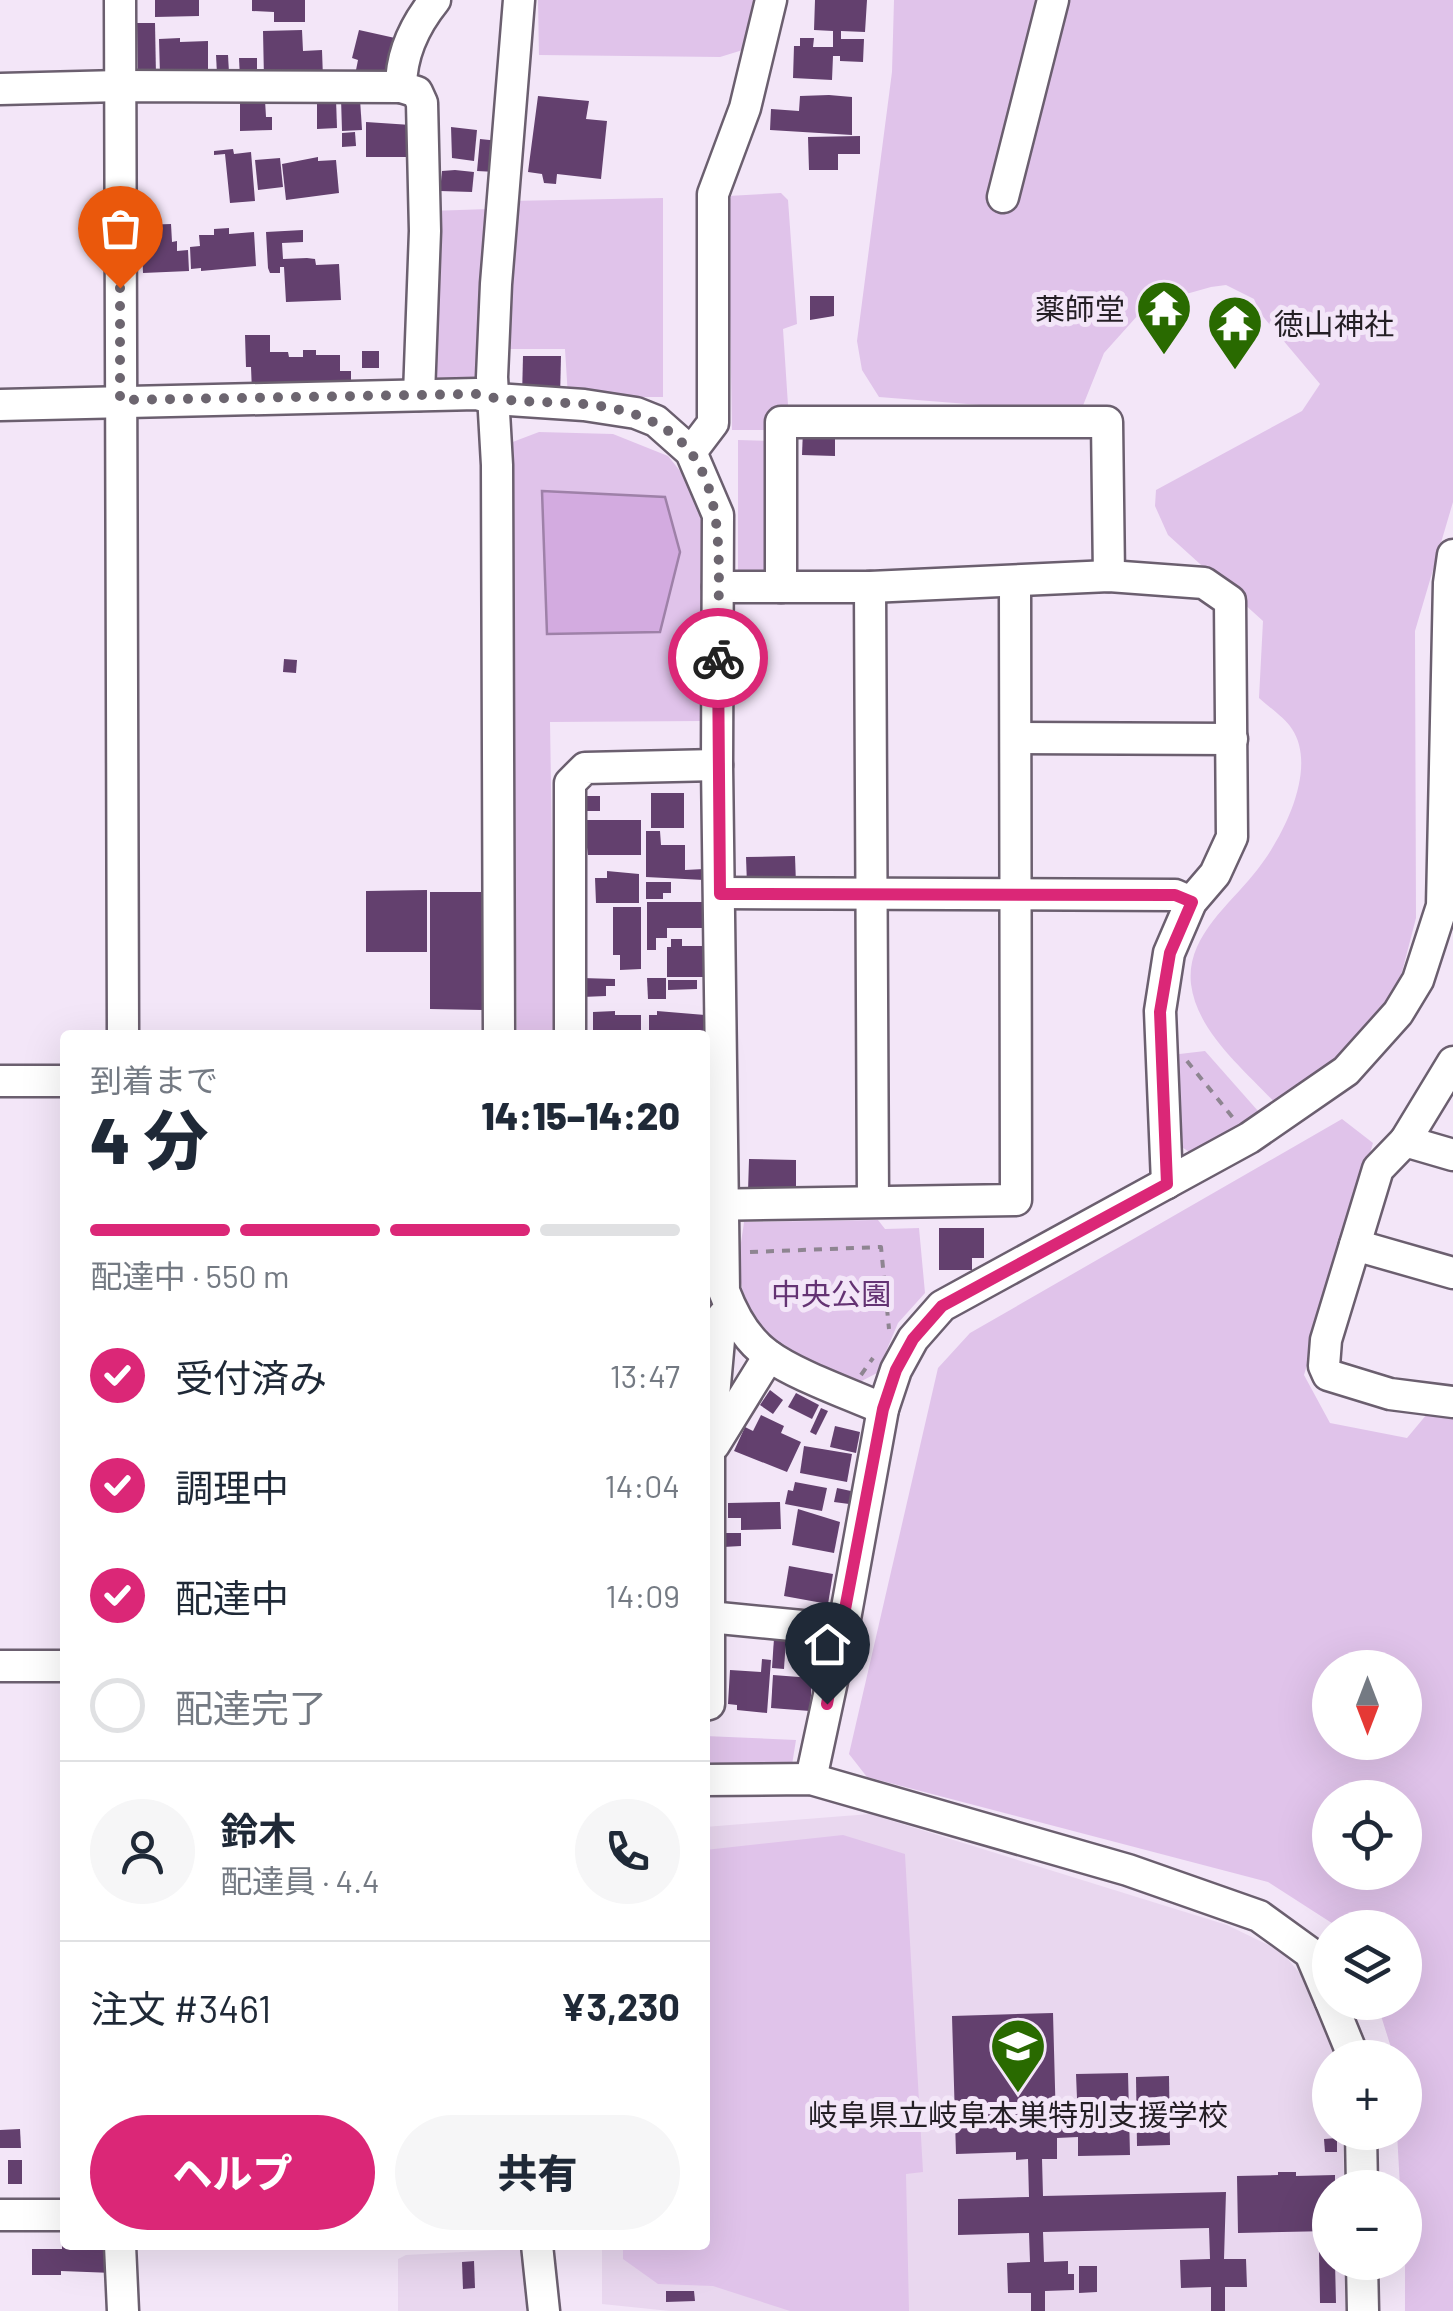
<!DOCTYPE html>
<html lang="ja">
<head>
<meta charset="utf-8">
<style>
	body { margin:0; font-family:Barlow,"Noto Sans JP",sans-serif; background:#f6f6f7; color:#1f2937; height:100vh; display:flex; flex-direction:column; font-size:38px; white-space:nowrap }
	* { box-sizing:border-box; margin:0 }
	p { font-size:32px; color:#747a83 }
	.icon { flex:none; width:55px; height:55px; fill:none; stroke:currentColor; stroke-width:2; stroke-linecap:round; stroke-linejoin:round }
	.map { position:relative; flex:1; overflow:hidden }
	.drawer { position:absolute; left:60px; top:1030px; width:650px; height:1220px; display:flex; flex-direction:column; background:#fff; border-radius:10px; box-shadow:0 10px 40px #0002 }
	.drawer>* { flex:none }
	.needle { width:65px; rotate:180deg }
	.controls { position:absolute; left:1312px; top:1650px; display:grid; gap:20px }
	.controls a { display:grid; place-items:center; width:110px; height:110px; border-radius:50%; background:#fff; box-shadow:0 10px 40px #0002; font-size:50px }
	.pin { position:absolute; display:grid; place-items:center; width:85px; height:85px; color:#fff; margin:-102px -42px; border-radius:50% 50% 50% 0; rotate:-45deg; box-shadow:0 0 10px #0007 }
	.pin .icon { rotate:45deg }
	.courier { position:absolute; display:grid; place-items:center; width:100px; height:100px; margin:-50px; border:8px solid #db2777; border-radius:50%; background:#fff; color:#222; box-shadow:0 2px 12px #0007 }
	.overview em { font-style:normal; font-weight:800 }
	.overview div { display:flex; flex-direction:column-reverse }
	.overview { display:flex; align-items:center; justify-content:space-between; height:170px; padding:0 30px }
	h1 { font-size:65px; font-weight:800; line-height:75px }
	.bar { display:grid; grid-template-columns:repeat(4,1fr); gap:15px 10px; align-content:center; height:120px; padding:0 30px }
	.bar i { height:12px; border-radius:8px; background:#e0e1e3 }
	.bar .on { background:#db2777 }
	.bar p { grid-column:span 4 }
	.line { display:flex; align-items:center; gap:25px; padding:0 30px; border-top:2px solid #e0e1e3 }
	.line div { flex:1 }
	.round { display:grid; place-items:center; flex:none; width:105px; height:105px; border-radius:52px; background:#f6f6f7 }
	ol { padding:0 30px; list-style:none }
	li { display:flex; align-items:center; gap:30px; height:110px }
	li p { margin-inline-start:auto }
	li .icon { padding:10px; border-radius:50%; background:#db2777; color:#fff; stroke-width:4 }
	li:last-child { color:#747a83 }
	li i { width:55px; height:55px; border:5px solid #e0e1e3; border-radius:50% }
	.button { display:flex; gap:20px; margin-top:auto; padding:20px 30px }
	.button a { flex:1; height:115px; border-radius:60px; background:#db2777; color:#fff; font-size:40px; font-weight:800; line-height:115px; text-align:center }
	.button a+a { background:#f6f6f7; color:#1f2937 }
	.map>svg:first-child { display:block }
	.built { fill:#e9d7ef }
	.green { fill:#e0c3ea; fill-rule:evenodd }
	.water { fill:#d3abe0; stroke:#9e81a8; stroke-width:2.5 }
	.building { fill:#63406e }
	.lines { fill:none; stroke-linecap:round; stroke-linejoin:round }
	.minor-casing { stroke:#6b5f6f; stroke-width:35 }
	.path { stroke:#8e8591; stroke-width:4; stroke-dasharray:8 8; stroke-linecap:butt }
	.minor { stroke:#fff; stroke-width:30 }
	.done { stroke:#6c656f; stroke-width:10; stroke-dasharray:0 18 }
	.route { stroke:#db2777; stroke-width:12 }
	.labels { text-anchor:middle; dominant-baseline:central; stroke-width:10; stroke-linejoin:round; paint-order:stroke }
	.poi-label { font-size:30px; fill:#241f25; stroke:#f3e6f8; text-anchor:end }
	.park-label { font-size:30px; fill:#643373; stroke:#f3e6f8 }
</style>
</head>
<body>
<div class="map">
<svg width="1453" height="2311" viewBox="0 0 1453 2311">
	<rect width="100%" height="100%" fill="#f3e6f8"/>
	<g class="built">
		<path d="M 870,1814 L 1227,1925 L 1281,1951 L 1317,1994 L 1342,2057 L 1330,2058 L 1330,2132 L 1343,2133 L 1344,2187 L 1330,2188 L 1330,2262 L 1345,2263 L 1346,2311 L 670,2311 L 602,2304 L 602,2245 L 705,2245 L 705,1827 Z"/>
		<path d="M 518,2249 L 526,2251 L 526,2311 L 398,2311 L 398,2259 L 406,2255 Z"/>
	</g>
	<g class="green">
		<path d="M 538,0 L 756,0 L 746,49 L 720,57 L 539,55 Z"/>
		<path d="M 894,0 L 1453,0 L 1453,502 L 1415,631 L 1416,918 L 1395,999 L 1325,1080 L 1278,1106 C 1247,1072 1197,1033 1191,984 C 1186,938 1228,906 1253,875 C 1281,842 1319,770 1292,729 C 1285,718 1270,708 1259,698 L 1263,621 L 1168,535 L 1155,506 L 1156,490 L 1302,411 L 1320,384 L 1260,313 L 1254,299 L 1226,285 L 1211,287 L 1147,305 L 1104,353 L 1080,413 L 879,397 L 862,370 L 857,341 L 892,72 Z"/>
		<path d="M 781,193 L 788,200 L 797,324 L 783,329 L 788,405 L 772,410 L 771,430 L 732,430 L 728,196 Z"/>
		<path d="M 663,198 L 663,397 L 568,397 L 565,349 L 504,349 L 509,201 Z"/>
		<path d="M 489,209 L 483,383 L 434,385 L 430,211 Z"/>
		<path d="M 539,432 L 613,434 L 668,456 L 688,481 L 710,528 L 703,721 L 550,722 L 555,1035 L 517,1035 L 510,443 Z"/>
		<path d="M 738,440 L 769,441 L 769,583 L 738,583 Z"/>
		<path d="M 1205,1051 L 1258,1111 L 1194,1155 L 1171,1140 L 1171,1055 Z"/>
		<path d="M 1342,1119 L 1373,1143 L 1304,1375 L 1330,1423 L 1407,1438 L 1427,1414 L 1453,1418 L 1453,2311 L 1405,2311 L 1405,2188 L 1400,2187 L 1397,2133 L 1405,2132 L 1405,2058 L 1394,2057 L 1377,2003 L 1405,2002 L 1405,1928 L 1338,1927 L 1268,1882 L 867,1777 L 849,1754 L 938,1368 L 970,1333 ZM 1330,1668 L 1405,1668 L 1405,1742 L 1330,1742 ZM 1330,1798 L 1405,1798 L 1405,1872 L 1330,1872 Z"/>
		<path d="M 878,1220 L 885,1229 L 919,1228 L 925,1293 L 898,1323 L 877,1373 L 854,1385 C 802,1359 749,1342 740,1277 C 737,1260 742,1239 744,1222 Z"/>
		<path d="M 705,1736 L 796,1740 L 791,1771 L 705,1771 Z"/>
		<path d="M 843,1835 L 905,1854 L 923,2172 L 906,2174 L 909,2311 L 790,2311 L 713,2286 L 658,2284 L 623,2259 L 623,2245 L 705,2245 L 705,1850 Z"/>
	</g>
	<path class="water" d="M 542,491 L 665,497 L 680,552 L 660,632 L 547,634 Z"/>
	<g class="building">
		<path d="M 155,0 L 199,0 L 199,16 L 155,17 Z"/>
		<path d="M 252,0 L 305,0 L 305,22 L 274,22 L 274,12 L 252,11 Z"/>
		<path d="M 815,0 L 867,0 L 865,32 L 841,31 L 841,39 L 864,39 L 863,62 L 840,61 L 840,56 L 833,56 L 832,80 L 793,78 L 794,46 L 800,46 L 800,38 L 814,38 L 813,47 L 833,47 L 833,31 L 814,30 Z"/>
		<path d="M 137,23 L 155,23 L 156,76 L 138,76 Z"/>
		<path d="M 302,30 L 303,51 L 322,50 L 323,78 L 264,79 L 263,31 Z"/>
		<path d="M 359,30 L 395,38 L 385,77 L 356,70 L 358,60 L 352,58 Z"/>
		<path d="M 180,38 L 180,42 L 208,41 L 208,74 L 160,75 L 159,39 Z"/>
		<path d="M 216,55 L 228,55 L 229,73 L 217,74 Z"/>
		<path d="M 239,58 L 257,58 L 257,78 L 240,79 Z"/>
		<path d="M 829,95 L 852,97 L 852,135 L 770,130 L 771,109 L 799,111 L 800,96 Z"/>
		<path d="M 538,96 L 589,101 L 586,119 L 607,121 L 601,179 L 557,174 L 556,184 L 544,183 L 542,174 L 528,172 Z"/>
		<path d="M 317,99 L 336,99 L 337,128 L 317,129 Z"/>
		<path d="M 341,99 L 360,99 L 362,130 L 342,131 Z"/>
		<path d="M 240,100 L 265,100 L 266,117 L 272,117 L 272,130 L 240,131 Z"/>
		<path d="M 366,122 L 411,125 L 411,157 L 366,157 Z"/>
		<path d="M 451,127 L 477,130 L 474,161 L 452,158 Z"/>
		<path d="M 355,132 L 356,146 L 342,147 L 342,133 Z"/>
		<path d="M 860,136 L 860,154 L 838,154 L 838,170 L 809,170 L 808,137 Z"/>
		<path d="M 480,139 L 499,141 L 496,172 L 477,171 Z"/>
		<path d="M 233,149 L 234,154 L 251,152 L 255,201 L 230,203 L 225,154 L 214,155 L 214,151 Z"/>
		<path d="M 318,157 L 318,161 L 336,160 L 339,193 L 286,200 L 282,164 Z"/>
		<path d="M 280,158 L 283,187 L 258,190 L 255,160 Z"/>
		<path d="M 455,170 L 474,172 L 472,192 L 440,191 L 442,171 Z"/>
		<path d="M 171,224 L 172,242 L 177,241 L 177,251 L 188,250 L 189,271 L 143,273 L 141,225 Z"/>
		<path d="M 229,228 L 229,234 L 254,232 L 256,266 L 201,271 L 201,268 L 191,269 L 190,247 L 200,246 L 199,235 L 214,235 L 214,229 Z"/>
		<path d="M 303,230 L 303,242 L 282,243 L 283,259 L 307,258 L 315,259 L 316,265 L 339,264 L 341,300 L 286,302 L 284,267 L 280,267 L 280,273 L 270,273 L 268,268 L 266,232 Z"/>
		<path d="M 810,296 L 834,296 L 834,316 L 810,320 Z"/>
		<path d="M 245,335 L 270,335 L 270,352 L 288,352 L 289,357 L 303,357 L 303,350 L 316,350 L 316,355 L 340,355 L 340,371 L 351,371 L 351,388 L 252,392 L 251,367 L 246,367 Z"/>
		<rect x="362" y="351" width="17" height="17"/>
		<path d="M 523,356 L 561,356 L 560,398 L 522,397 Z"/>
		<path d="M 803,429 L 835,430 L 835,456 L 802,455 Z"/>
		<path d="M 284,659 L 297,660 L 296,673 L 283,672 Z"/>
		<rect x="651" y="793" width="33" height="35"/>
		<rect x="587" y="796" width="13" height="15"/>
		<path d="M 580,820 L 641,820 L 641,855 L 588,855 L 585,832 L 580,832 Z"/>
		<path d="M 646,831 L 660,831 L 661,845 L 685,845 L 685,870 L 704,869 L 704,880 L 646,877 Z"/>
		<path d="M 795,856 L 796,884 L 747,885 L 746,857 Z"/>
		<path d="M 607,871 L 639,874 L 639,903 L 596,903 L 595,878 L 607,878 Z"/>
		<path d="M 646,882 L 671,882 L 671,893 L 663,893 L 663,899 L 646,899 Z"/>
		<path d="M 427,890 L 427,952 L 366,952 L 366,891 Z"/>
		<path d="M 430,892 L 483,892 L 483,1010 L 430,1009 Z"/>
		<path d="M 647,902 L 704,902 L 704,928 L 667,928 L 667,938 L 656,938 L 656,950 L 647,950 Z"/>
		<path d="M 613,907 L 641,907 L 641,969 L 620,970 L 620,955 L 613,955 Z"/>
		<path d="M 671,939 L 682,939 L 682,946 L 704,946 L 705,977 L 667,977 L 667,947 L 671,947 Z"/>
		<path d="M 582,978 L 615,979 L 615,986 L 606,986 L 606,996 L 582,997 Z"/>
		<path d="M 647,978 L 666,978 L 666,999 L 648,999 Z"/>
		<path d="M 668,980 L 697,980 L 697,989 L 668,990 Z"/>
		<path d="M 615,1011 L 615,1015 L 641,1015 L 641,1035 L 593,1035 L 593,1012 Z"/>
		<path d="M 657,1011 L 705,1015 L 705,1035 L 649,1035 L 649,1015 L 657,1015 Z"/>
		<path d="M 749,1159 L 796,1160 L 796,1192 L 748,1191 Z"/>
		<path d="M 939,1228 L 984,1228 L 984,1258 L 972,1258 L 972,1270 L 939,1270 Z"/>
		<path d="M 770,1390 L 783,1400 L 773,1414 L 760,1405 Z"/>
		<path d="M 796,1393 L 819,1405 L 812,1419 L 788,1407 Z"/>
		<path d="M 821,1408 L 828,1411 L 816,1435 L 810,1432 Z"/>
		<path d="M 761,1415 L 784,1426 L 781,1433 L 801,1442 L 787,1472 L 734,1451 L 745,1427 L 753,1431 Z"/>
		<path d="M 835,1426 L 860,1432 L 856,1453 L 830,1447 Z"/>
		<path d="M 804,1446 L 852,1454 L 847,1482 L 800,1473 Z"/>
		<path d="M 795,1482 L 827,1488 L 822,1511 L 785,1504 L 788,1490 L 793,1491 Z"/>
		<path d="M 837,1488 L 851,1491 L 849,1504 L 834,1502 Z"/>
		<path d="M 780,1502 L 781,1529 L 741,1530 L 741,1518 L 728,1518 L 728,1503 Z"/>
		<path d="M 798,1509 L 840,1522 L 834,1553 L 792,1545 Z"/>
		<path d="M 723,1533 L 741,1533 L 741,1546 L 723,1547 Z"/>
		<path d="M 789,1566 L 833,1574 L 828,1604 L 784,1596 Z"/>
		<path d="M 774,1638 L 786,1639 L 784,1669 L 772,1668 Z"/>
		<path d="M 762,1659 L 771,1660 L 767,1713 L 737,1710 L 737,1705 L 728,1704 L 730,1670 L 761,1672 Z"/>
		<path d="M 773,1675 L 812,1678 L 810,1711 L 771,1708 Z"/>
		<path d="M 1053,2013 L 1056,2124 L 1078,2123 L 1076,2074 L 1128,2073 L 1130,2155 L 1078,2156 L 1078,2137 L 1057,2138 L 1057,2159 L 1042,2159 L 1043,2196 L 1226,2192 L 1224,2259 L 1246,2259 L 1247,2287 L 1225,2287 L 1225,2311 L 1211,2311 L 1211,2287 L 1181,2288 L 1180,2260 L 1210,2259 L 1209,2228 L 1043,2232 L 1044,2262 L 1068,2261 L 1068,2274 L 1074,2274 L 1074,2290 L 1045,2291 L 1045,2311 L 1031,2311 L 1031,2293 L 1008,2293 L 1007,2263 L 1030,2262 L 1029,2233 L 958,2235 L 958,2199 L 1029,2197 L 1028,2159 L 1016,2160 L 1016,2152 L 956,2154 L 952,2016 Z"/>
		<path d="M 1169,2076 L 1170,2145 L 1137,2146 L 1136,2077 Z"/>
		<path d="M 20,2129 L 21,2148 L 0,2148 L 0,2130 Z"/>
		<path d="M 1337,2138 L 1337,2152 L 1325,2152 L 1324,2139 Z"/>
		<rect x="8" y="2160" width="14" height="24"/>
		<path d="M 1278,2172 L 1296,2172 L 1296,2176 L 1335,2175 L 1335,2188 L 1330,2188 L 1330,2231 L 1238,2233 L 1237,2176 L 1278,2175 Z"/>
		<path d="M 62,2245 L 113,2246 L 113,2273 L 61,2271 L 61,2275 L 32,2275 L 32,2249 L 62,2249 Z"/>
		<path d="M 1319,2251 L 1330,2251 L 1330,2262 L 1335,2262 L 1336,2303 L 1320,2303 Z"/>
		<path d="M 474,2261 L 475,2288 L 463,2289 L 462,2262 Z"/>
		<path d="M 1079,2266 L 1097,2266 L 1097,2292 L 1079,2293 Z"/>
		<path d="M 666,2291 L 694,2291 L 695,2301 L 666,2302 Z"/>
	</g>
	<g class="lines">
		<g class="minor-casing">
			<g id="minor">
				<path d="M 120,0 L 123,1035"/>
				<path d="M 0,89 L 120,86 L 401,87"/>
				<path d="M 1003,197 L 1053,0"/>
				<path d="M 419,395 L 425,231 L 422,103 L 417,92 L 401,87 C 401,54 414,26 435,0"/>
				<path d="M 0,405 L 477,394 L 495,399 L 584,405 L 636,413 L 656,421 L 691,452 L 718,515 L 717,765 L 724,1291 C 733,1315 747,1340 768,1355 C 795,1375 850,1394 883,1409"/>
				<path d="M 691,452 L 713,423 L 713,194 L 745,108 L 771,0"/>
				<path d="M 718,587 L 870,587 L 1109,576 L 1204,583 L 1230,601 L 1232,837 L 1215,874 L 1191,902 L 1169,953 L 1160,1011 L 1167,1183"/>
				<path d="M 781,587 L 781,422 L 1107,422 L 1109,576"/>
				<path d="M 870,587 L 873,1201"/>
				<path d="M 1017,738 L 1232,739"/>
				<path d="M 720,893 L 1175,895 L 1191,902"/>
				<path d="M 499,1035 L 497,465 L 492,377 L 496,284 L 519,0"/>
				<path d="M 570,1035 L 570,783 L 585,768 L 717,765"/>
				<path d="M 0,1081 L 65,1081"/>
				<path d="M 1405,1141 L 1453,1062"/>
				<path d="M 1453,1155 L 1405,1141 L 1378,1169 L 1326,1340 L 1324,1366 L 1328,1375 L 1390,1394 L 1453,1402"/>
				<path d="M 705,1205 L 1016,1200 L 1015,582"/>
				<path d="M 1355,1245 L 1453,1273"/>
				<path d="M 714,1445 L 769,1356"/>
				<path d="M 709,1617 L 843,1630"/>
				<path d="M 0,1666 L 65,1666"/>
				<path d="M 705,1705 L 709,1704 L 709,1452 L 720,1329 L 723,1316 L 731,1310"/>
				<path d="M 811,1779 L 843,1630 L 883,1409 L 896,1370 L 913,1339 L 942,1306 L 1249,1138 L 1346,1071 L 1398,1013 L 1418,980 L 1442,906 L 1449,583 L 1453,555"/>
				<path d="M 705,1780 L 811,1779 L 1128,1870 L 1259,1916 L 1310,1953 L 1330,2000"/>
				<path d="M 1331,2002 L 1354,2058"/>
				<path d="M 1361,2132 L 1362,2188"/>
				<path d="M 0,2215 L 65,2215"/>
				<path d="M 120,2245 L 123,2311"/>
				<path d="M 537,2245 L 544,2311"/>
				<path d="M 1362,2262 L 1363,2311"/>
			</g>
		</g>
		<g class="path">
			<path d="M 1187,1061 L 1234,1119"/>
			<path d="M 750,1252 L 881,1247 L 889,1329"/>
			<path d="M 861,1375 L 873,1358"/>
		</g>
		<use href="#minor" class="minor"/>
	</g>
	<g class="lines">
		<path class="done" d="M 120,288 L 120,400 L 477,394 C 512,404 548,401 584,404 C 742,419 717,539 718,658"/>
		<path class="route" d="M 718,658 L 720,894 L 1175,895 L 1192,902 L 1170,953 L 1160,1012 L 1167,1184 L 942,1306 L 913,1339 L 896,1370 L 883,1409 L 827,1704"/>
	</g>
	<defs>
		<g id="temple-pin" transform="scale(2.875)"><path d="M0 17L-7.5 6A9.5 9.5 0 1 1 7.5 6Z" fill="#296a00" stroke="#f3e6f8"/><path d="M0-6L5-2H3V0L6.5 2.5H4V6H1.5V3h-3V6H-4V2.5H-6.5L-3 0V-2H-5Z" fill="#fff"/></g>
		<g id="school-pin" transform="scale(2.875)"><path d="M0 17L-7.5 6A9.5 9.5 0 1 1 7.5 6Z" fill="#296a00" stroke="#f3e6f8"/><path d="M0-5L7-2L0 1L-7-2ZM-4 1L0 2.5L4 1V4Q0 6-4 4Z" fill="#fff"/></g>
	</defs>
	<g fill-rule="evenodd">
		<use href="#temple-pin" x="1164" y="308"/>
		<use href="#temple-pin" x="1235" y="323"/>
		<use href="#school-pin" x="1018" y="2046"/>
	</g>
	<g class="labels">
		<g class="poi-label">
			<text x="1125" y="308">薬師堂</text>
			<text x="1274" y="323" text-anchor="start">徳山神社</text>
			<text x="1018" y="2114" text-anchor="middle">岐阜県立岐阜本巣特別支援学校</text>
		</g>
		<g class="park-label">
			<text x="831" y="1293">中央公園</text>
		</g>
	</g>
</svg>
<div class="controls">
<a><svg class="needle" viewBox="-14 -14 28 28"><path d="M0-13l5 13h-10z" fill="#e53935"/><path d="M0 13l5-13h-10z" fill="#747a83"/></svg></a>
<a><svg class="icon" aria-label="locate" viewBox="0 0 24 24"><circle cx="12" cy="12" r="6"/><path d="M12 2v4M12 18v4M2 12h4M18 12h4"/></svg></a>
<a><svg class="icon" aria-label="layers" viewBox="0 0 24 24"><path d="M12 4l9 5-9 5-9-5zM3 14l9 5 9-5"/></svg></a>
<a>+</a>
<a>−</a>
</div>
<div class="pin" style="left:120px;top:288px;background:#ea580c"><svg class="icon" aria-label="bag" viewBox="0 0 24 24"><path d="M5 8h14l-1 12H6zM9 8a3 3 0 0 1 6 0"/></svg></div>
<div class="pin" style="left:827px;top:1704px;background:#1f2937"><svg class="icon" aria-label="home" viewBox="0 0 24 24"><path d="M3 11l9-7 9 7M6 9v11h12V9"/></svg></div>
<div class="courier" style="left:718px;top:658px"><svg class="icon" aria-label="bike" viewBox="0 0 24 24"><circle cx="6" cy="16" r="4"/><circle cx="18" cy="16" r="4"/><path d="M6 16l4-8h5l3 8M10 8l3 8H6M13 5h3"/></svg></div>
<section class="drawer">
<div class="overview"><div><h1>4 分</h1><p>到着まで</p></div><em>14:15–14:20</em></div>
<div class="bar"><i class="on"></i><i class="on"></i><i class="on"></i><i></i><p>配達中 · 550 m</p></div>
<ol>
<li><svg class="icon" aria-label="check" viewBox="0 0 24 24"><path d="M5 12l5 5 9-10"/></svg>受付済み<p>13:47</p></li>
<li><svg class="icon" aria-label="check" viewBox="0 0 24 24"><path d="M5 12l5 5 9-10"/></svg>調理中<p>14:04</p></li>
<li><svg class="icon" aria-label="check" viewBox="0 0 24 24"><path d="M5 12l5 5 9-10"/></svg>配達中<p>14:09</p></li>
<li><i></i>配達完了</li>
</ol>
<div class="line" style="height:180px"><a class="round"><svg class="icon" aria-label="person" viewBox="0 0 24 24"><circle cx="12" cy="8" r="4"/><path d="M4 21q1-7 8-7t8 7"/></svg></a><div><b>鈴木</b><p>配達員 · 4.4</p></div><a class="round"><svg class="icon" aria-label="phone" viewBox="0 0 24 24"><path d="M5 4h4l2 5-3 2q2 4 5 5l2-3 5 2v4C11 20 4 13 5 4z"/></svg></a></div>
<div class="line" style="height:130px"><div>注文 #3461</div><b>¥3,230</b></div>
<div class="button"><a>ヘルプ</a><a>共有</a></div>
</section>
</div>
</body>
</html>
